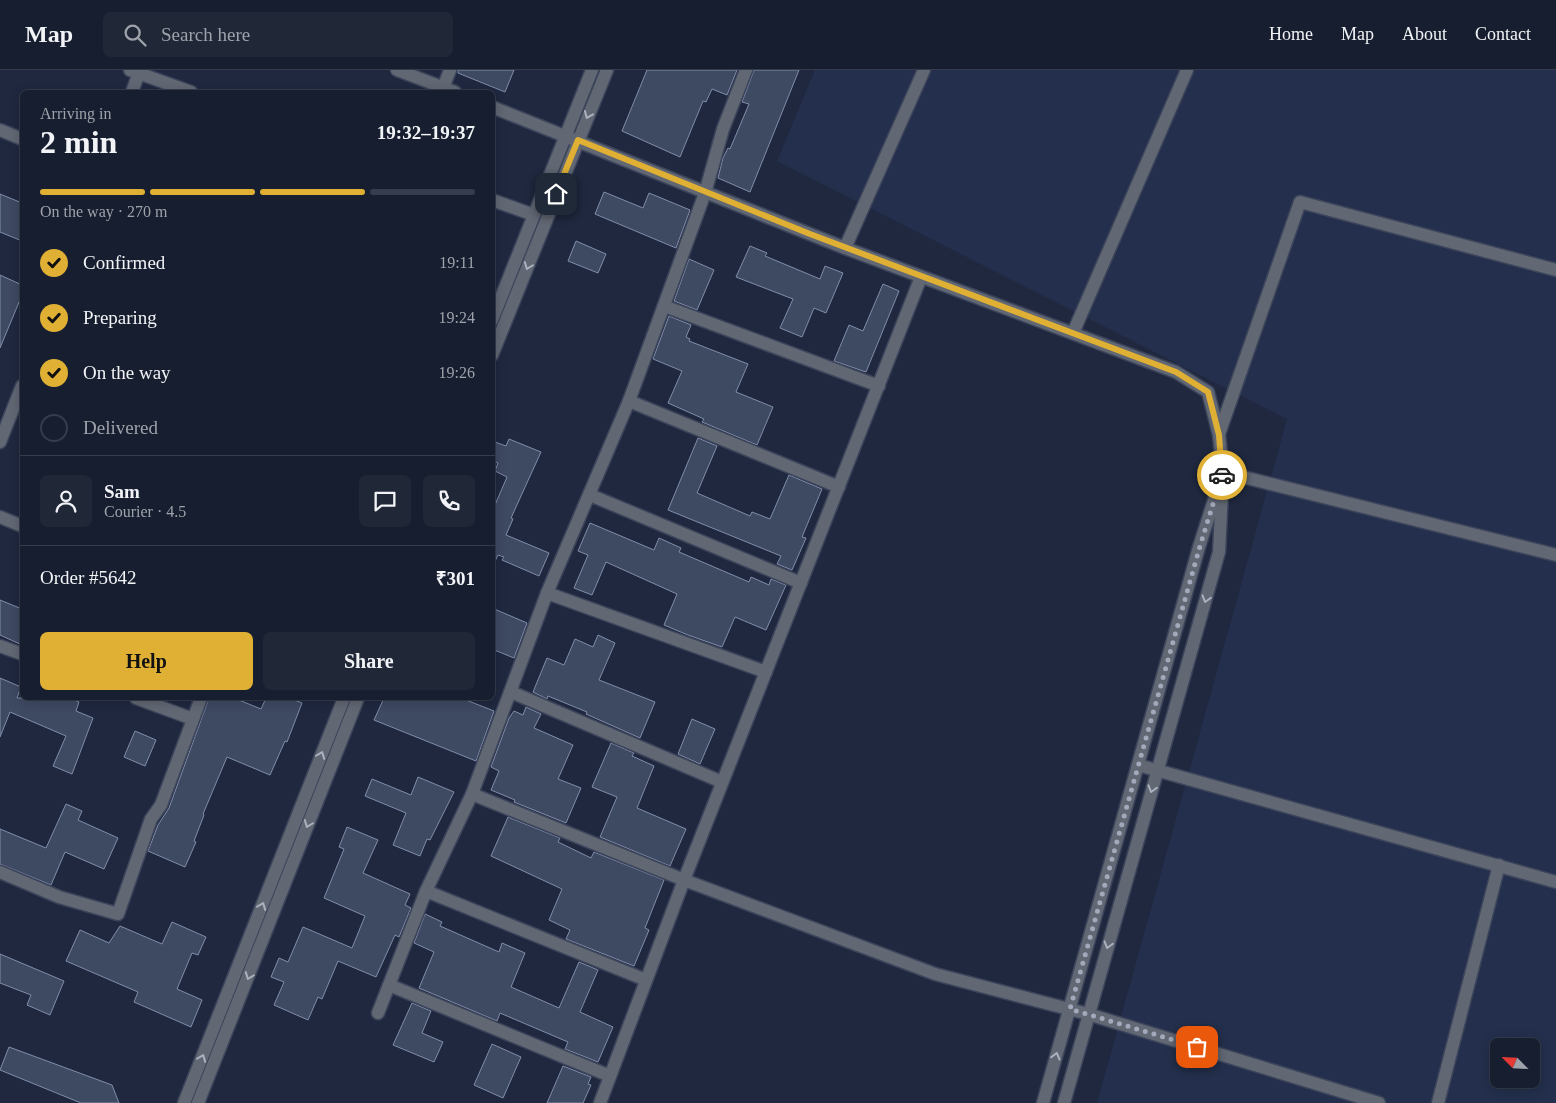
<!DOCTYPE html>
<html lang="en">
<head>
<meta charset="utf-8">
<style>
	body { margin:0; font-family:Georgia,serif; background:#202737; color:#f1f3f6; height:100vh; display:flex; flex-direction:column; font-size:19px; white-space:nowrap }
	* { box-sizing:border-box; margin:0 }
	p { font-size:16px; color:#9ea2aa }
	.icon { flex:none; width:28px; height:28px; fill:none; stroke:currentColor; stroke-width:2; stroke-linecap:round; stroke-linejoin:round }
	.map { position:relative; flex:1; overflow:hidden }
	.drawer { position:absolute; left:20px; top:20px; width:475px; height:610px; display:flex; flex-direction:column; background:#171e2f; border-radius:8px; box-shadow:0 2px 12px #0003,0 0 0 1px #363c4b }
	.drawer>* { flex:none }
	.needle { width:32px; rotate:294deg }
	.tools { position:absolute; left:1490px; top:968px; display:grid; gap:10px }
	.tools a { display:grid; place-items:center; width:50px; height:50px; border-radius:8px; background:#171e2f; box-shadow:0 2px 12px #0003,0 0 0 1px #363c4b; font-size:25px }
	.pin { position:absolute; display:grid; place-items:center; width:42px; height:42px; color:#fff; margin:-21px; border-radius:10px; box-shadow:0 2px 8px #0006 }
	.courier { position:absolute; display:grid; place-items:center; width:50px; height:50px; margin:-25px; border:4px solid #e0b034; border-radius:50%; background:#fff; color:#222; box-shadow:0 1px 6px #0007 }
	.headline em { font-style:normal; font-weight:600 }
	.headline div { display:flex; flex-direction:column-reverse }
	.headline { display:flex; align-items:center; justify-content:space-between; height:85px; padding:0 20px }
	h1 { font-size:32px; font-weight:600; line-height:38px }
	.bar { display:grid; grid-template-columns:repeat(4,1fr); gap:8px 5px; align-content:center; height:60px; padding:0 20px }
	.bar i { height:6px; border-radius:4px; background:#363c4b }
	.bar .active { background:#e0b034 }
	.bar p { grid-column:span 4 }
	.line { display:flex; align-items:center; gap:12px; padding:0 20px; border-top:1px solid #363c4b }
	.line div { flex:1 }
	.round { display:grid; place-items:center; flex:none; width:52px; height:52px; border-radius:8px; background:#202737 }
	ol { padding:0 20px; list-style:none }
	li { display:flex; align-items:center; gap:15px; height:55px }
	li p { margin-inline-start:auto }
	li .icon { padding:5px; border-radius:50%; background:#e0b034; color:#111; stroke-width:4 }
	li:last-child { color:#9ea2aa }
	li i { width:28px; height:28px; border:2px solid #363c4b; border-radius:50% }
	.primary-button { display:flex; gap:10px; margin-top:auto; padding:10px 20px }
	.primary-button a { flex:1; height:58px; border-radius:8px; background:#e0b034; color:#111; font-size:20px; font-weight:600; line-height:58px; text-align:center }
	.primary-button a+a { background:#202737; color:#f1f3f6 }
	header { display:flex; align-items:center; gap:30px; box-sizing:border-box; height:70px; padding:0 25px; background:#171e2f; border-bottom:1px solid #363c4b }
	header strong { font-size:24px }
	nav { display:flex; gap:28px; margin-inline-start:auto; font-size:18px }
	.search { width:350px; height:45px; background:#202737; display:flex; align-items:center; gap:12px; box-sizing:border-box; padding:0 18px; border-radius:8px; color:#9ea2aa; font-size:19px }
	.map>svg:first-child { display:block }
	.built { fill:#232f4c; fill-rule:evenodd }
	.building { fill:#3e4962; stroke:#818eaa }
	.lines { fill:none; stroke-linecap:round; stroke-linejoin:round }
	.minor-casing { stroke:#3b445a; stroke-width:15 }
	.minor { stroke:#616773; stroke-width:12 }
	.oneway { stroke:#abb2bf }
	.done { stroke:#a2a9bb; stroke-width:5; stroke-dasharray:0 9 }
	.route { stroke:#e0b034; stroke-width:6 }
</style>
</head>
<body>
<header>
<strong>Map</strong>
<div class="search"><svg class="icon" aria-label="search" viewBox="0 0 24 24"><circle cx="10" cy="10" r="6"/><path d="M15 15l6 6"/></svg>Search here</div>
<nav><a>Home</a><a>Map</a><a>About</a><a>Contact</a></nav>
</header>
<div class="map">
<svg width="1556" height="1033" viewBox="0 0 1556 1033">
	<rect width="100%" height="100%" fill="#1f283f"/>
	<path class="built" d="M 815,0 L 1556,0 L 1556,1033 L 1097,1033 L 1287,349 L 777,91 ZM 1499,976 L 1531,976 L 1531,1009 L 1499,1009 Z"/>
	<g class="building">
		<path d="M 458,0 L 514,0 L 505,22 L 458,3 Z"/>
		<path d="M 647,0 L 737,0 L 727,25 L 712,19 L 706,32 L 703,31 L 680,87 L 622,61 Z"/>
		<path d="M 754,0 L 799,0 L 750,122 L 718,108 L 723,88 L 728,78 L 730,79 L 749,34 L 742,32 Z"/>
		<path d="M 604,122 L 643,138 L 649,123 L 690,140 L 676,178 L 595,144 Z"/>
		<path d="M 0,124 L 22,133 L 22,171 L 0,162 Z"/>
		<path d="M 576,171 L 606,184 L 598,203 L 568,191 Z"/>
		<path d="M 750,176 L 767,183 L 765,186 L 820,209 L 825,196 L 843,203 L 826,243 L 814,238 L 802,267 L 780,258 L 793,229 L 736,207 Z"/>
		<path d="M 689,189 L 714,200 L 697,240 L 674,231 Z"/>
		<path d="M 0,205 L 22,215 L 22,225 L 0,278 Z"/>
		<path d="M 883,214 L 899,221 L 866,302 L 834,291 L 849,255 L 863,261 Z"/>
		<path d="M 669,246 L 691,255 L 686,267 L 690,269 L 689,271 L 748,294 L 736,322 L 773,337 L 757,375 L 702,352 L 704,349 L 668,333 L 682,301 L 653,289 Z"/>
		<path d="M 698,368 L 717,376 L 697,423 L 750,446 L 752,442 L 770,449 L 789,405 L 822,419 L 802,467 L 806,468 L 792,500 L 777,494 L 781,486 L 668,440 Z"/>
		<path d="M 509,369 L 541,382 L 511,448 L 513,449 L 506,465 L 549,483 L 539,506 L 502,490 L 504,487 L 498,485 L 492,497 L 492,442 L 507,407 L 495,401 L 498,393 L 492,390 L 492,371 L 506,376 Z"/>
		<path d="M 590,453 L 654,480 L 659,468 L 681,478 L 679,482 L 749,512 L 751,507 L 769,515 L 771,509 L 786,515 L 766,560 L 735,547 L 722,577 L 688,565 L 664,555 L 677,524 L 606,492 L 592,525 L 574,518 L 588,485 L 578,481 Z"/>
		<path d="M 0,530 L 22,539 L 22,575 L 0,565 Z"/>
		<path d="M 492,538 L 527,553 L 514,588 L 492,579 Z"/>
		<path d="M 598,565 L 615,573 L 599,610 L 655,632 L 640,668 L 586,644 L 587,642 L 548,626 L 547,629 L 533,622 L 547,588 L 564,595 L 575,569 L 593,577 Z"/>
		<path d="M 0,608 L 21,617 L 17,628 L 69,628 L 79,632 L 76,641 L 93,648 L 72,704 L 53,696 L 66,666 L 10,642 L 0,667 Z"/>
		<path d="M 209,628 L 234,628 L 261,639 L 266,628 L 289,628 L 302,633 L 287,672 L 285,671 L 270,705 L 227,687 L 203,744 L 204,745 L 194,771 L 196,772 L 185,797 L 148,781 L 158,755 L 169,738 Z"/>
		<path d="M 384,628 L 461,628 L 494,641 L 476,691 L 374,650 Z"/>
		<path d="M 526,637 L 541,644 L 534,658 L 573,675 L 558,709 L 581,718 L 566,753 L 514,732 L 515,730 L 491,720 L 499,701 L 491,697 L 509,648 L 514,641 L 523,645 Z"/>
		<path d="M 692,649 L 715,659 L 700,694 L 678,684 Z"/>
		<path d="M 135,661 L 156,670 L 145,696 L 124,687 Z"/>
		<path d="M 611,673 L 634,683 L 632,686 L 654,696 L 637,738 L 686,759 L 670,796 L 600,767 L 617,727 L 592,717 Z"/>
		<path d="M 418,707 L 454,722 L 430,770 L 427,769 L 420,786 L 393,775 L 406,743 L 365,726 L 372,709 L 411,725 Z"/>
		<path d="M 66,734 L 82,741 L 78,750 L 118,768 L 104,799 L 65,782 L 51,815 L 0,794 L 0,759 L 46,778 Z"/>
		<path d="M 508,747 L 560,768 L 558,772 L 591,788 L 594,782 L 664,810 L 645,858 L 649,860 L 634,896 L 566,869 L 570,860 L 549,850 L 562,819 L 491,786 Z"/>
		<path d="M 347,757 L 378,770 L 363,803 L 410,824 L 405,835 L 411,838 L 399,867 L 395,865 L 376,907 L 338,891 L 322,929 L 318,927 L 308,950 L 274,935 L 284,912 L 271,907 L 279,888 L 288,892 L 303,857 L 352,878 L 365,846 L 324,828 L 344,779 L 339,777 Z"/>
		<path d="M 425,844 L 442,852 L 440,856 L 499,882 L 502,873 L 525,883 L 511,917 L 559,938 L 579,892 L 598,900 L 580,942 L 613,957 L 598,992 L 565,979 L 568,972 L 500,943 L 497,951 L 419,918 L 434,882 L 414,873 Z"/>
		<path d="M 172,852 L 206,867 L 198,885 L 192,883 L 177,919 L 202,930 L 191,957 L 134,932 L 138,922 L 66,891 L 80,860 L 109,873 L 120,856 L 162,874 Z"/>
		<path d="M 0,884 L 64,911 L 50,945 L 27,935 L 31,925 L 0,913 Z"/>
		<path d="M 412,933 L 431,941 L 422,963 L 443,972 L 434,992 L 393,975 Z"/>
		<path d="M 492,974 L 521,987 L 503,1028 L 474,1015 Z"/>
		<path d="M 9,977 L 112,1015 L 119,1033 L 81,1033 L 0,1000 Z"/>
		<path d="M 563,996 L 591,1007 L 588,1014 L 591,1015 L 583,1033 L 547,1033 Z"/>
	</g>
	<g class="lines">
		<g class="minor-casing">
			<g id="minor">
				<path d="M 130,0 L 191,22"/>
				<path d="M 397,0 L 455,22"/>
				<path d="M 443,18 L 450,0"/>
				<path d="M 132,22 L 140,0"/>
				<path d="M 492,37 L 845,178 L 1176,302 L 1208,322 L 1219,365 L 1223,402 L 1219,482 L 1064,1033"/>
				<path d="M 0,60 L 22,69"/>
				<path d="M 492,130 L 534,145"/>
				<path d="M 845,178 L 924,0"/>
				<path d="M 664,236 L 879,316"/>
				<path d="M 492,250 L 592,0"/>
				<path d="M 1073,263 L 1187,0"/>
				<path d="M 492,285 L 607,0"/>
				<path d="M 629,331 L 839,417"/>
				<path d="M 1219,364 L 1300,132 L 1556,200"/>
				<path d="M 0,372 L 22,316"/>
				<path d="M 1223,402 L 1556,485"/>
				<path d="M 590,425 L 801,513"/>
				<path d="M 0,447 L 22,456"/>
				<path d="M 547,523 L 766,602"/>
				<path d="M 0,576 L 22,584"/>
				<path d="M 511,622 L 722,712"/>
				<path d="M 136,628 L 193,649"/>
				<path d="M 1138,695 L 1556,812"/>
				<path d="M 472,724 L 684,810 L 935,904 L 1088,944 L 1379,1033"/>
				<path d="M 0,802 L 59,827 L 118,844 L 151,749 L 161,735 L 201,628"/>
				<path d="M 426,821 L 646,910"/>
				<path d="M 389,915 L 610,1006"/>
				<path d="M 378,943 L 426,821 L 472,724 L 547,523 L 629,331 L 705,123 L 723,59 L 746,0"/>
				<path d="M 184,1033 L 344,628"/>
				<path d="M 198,1033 L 358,628"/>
				<path d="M 600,1033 L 684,810 L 921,207"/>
				<path d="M 1043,1033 L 1199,477 L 1217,421"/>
				<path d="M 1438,1033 L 1499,795"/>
			</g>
		</g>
		<use href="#minor" class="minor"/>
	</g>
	<defs><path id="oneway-chevron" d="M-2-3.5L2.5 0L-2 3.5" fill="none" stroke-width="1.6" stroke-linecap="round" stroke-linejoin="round" transform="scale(1.25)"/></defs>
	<g class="oneway">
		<use href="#oneway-chevron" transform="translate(588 45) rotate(113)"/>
		<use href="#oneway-chevron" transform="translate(528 196) rotate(111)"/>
		<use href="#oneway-chevron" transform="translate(1206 529) rotate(106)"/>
		<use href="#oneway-chevron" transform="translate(321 685) rotate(-69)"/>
		<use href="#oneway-chevron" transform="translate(1152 719) rotate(106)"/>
		<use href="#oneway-chevron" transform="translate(308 754) rotate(111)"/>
		<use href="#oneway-chevron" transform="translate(262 836) rotate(-69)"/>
		<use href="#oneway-chevron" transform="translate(1108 875) rotate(106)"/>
		<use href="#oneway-chevron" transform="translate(249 906) rotate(111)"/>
		<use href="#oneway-chevron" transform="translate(1056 986) rotate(-75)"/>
		<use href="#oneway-chevron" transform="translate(202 988) rotate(-69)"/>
	</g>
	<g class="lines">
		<path class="done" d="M 1197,977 L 1070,939 L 1200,476 L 1222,405"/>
		<path class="route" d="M 556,124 L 578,70 L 810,164 L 1176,302 L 1208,322 L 1219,365 L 1222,405"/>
	</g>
</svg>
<div class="tools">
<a><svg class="needle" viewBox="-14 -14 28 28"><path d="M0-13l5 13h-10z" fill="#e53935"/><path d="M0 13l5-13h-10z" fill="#9ea2aa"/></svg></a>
</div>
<div class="pin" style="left:1197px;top:977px;background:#ea580c"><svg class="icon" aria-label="bag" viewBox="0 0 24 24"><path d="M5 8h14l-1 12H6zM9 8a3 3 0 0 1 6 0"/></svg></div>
<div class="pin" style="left:556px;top:124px;background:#1f2937"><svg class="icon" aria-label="home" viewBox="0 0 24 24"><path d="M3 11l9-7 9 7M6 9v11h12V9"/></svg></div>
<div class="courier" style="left:1222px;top:405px"><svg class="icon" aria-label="car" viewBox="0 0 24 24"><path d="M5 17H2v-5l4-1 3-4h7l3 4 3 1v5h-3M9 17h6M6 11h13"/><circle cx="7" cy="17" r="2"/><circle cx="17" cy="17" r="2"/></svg></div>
<section class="drawer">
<div class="headline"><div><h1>2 min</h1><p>Arriving in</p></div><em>19:32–19:37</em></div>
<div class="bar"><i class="active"></i><i class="active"></i><i class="active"></i><i></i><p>On the way · 270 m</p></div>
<ol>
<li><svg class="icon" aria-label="check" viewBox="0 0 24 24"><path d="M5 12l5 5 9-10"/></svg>Confirmed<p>19:11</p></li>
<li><svg class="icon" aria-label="check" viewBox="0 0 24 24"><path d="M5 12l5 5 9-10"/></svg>Preparing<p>19:24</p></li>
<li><svg class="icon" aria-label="check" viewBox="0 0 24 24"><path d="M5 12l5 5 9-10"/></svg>On the way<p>19:26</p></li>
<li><i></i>Delivered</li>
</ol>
<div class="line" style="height:90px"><a class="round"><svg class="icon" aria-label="person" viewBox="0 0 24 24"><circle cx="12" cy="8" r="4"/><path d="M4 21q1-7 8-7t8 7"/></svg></a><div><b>Sam</b><p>Courier · 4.5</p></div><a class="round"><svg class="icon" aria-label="chat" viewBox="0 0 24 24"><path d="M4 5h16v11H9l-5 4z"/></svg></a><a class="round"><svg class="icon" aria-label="phone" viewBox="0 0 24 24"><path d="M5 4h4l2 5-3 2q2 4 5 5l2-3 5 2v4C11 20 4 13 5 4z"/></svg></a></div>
<div class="line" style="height:65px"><div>Order #5642</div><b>₹301</b></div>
<div class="primary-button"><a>Help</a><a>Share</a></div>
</section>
</div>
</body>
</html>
